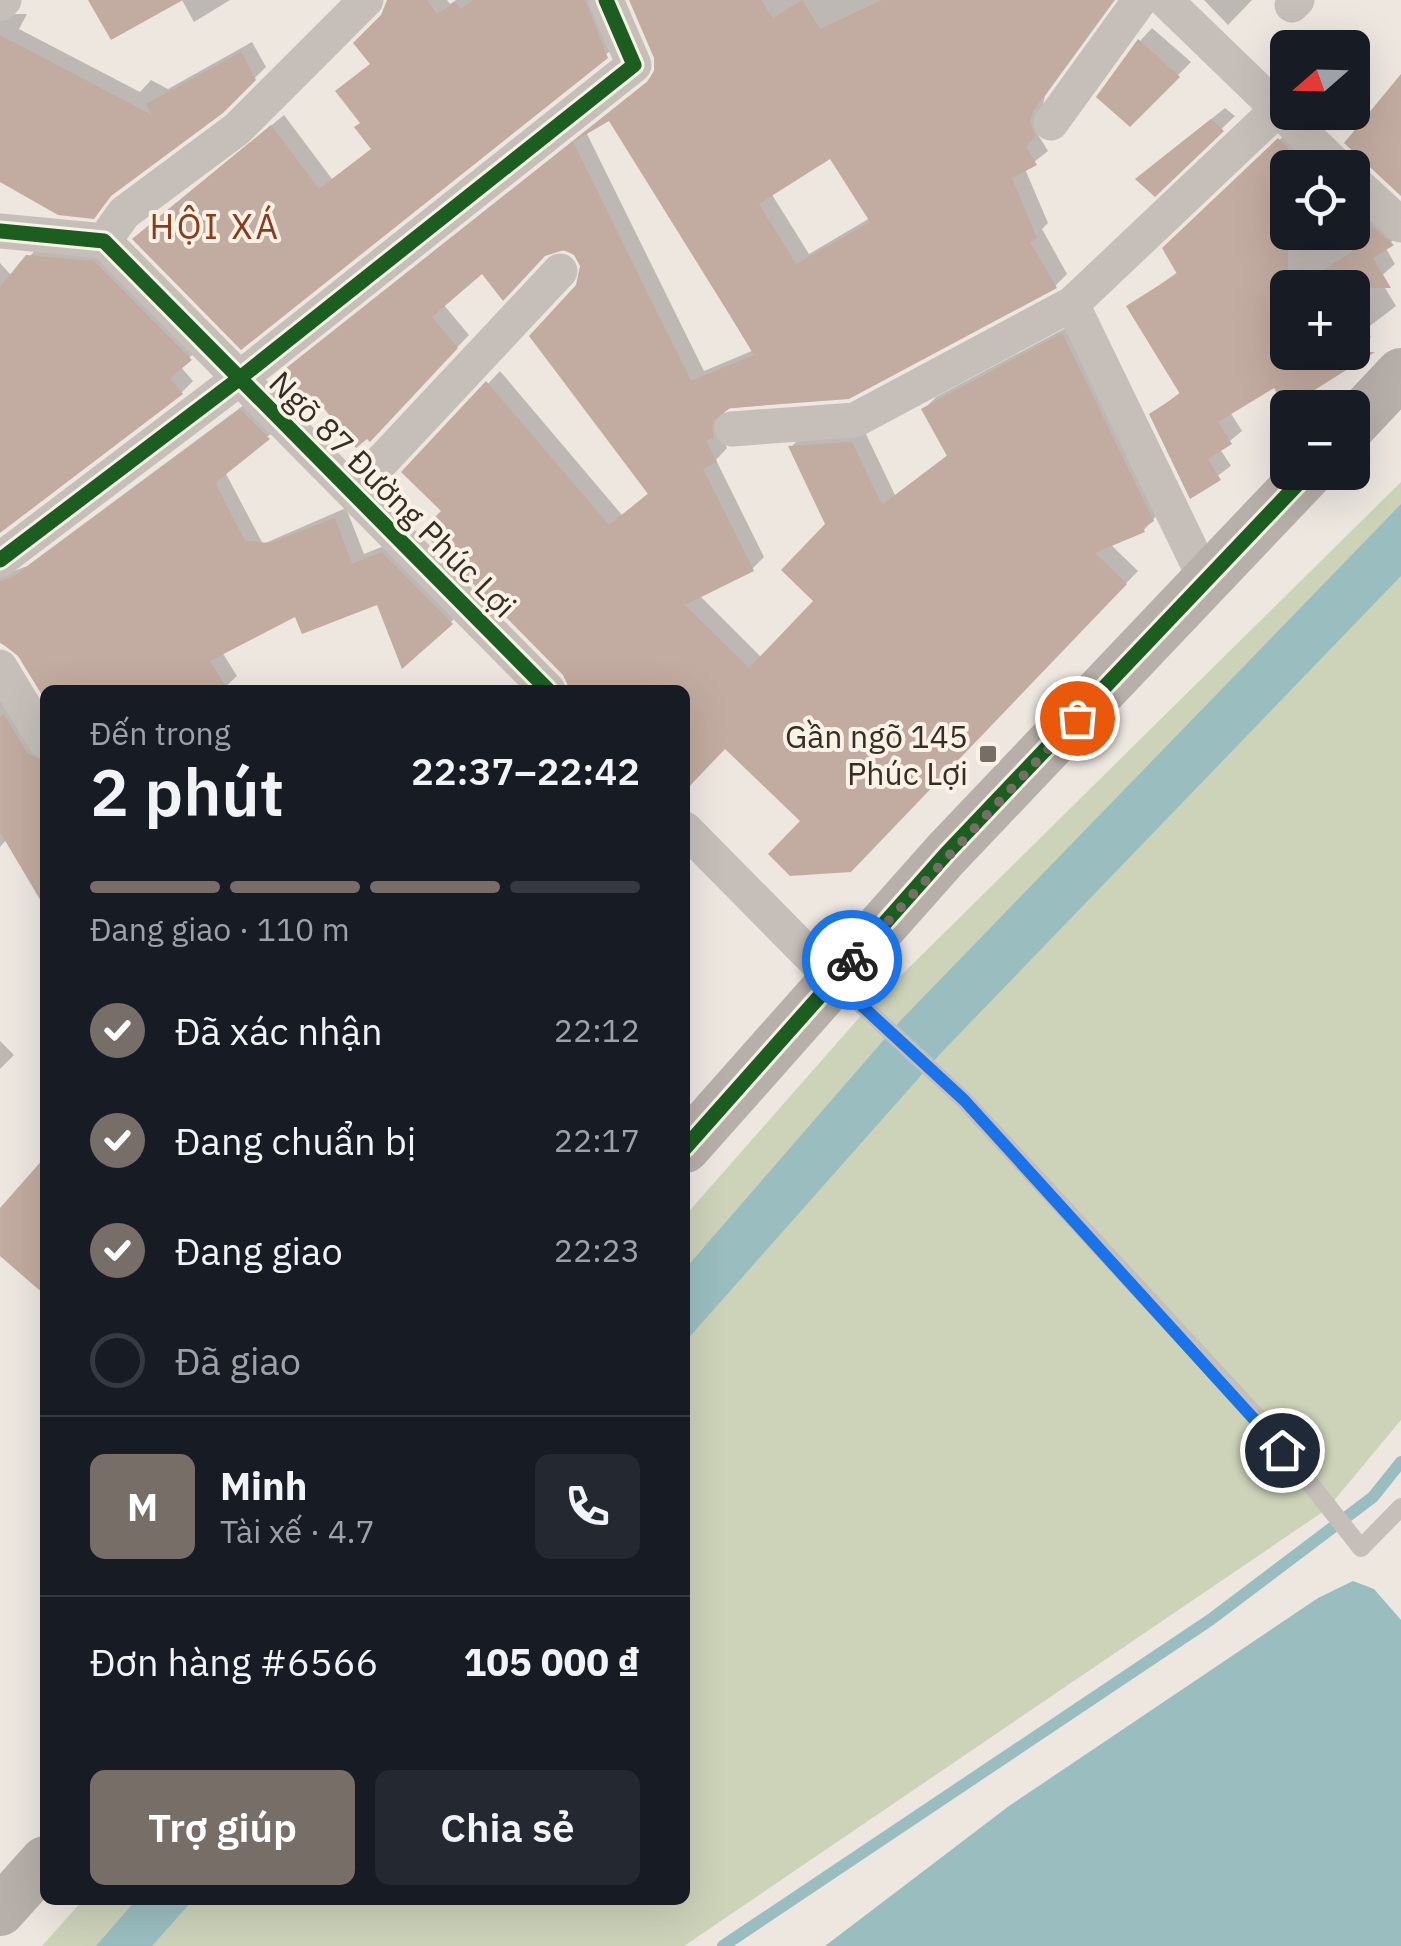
<!DOCTYPE html>
<html lang="vi">
<head>
<meta charset="utf-8">
<style>
	body { margin:0; font-family:"IBM Plex Sans",sans-serif; background:#242831; color:#f1f3f6; height:100vh; display:flex; flex-direction:column; font-size:38px; white-space:nowrap }
	* { box-sizing:border-box; margin:0 }
	p { font-size:32px; color:#9ea1a6 }
	.icon { flex:none; width:55px; height:55px; fill:none; stroke:currentColor; stroke-width:2; stroke-linecap:round; stroke-linejoin:round }
	.map { position:relative; flex:1; overflow:hidden }
	.side { position:absolute; left:40px; top:685px; width:650px; height:1220px; display:flex; flex-direction:column; background:#171b24; border-radius:15px; box-shadow:0 10px 40px #0002 }
	.side>* { flex:none }
	.needle { width:65px; rotate:250deg }
	.tools { position:absolute; left:1270px; top:30px; display:grid; gap:20px }
	.tools a { display:grid; place-items:center; width:100px; height:100px; border-radius:15px; background:#171b24; box-shadow:0 10px 40px #0002; font-size:50px }
	.pin { position:absolute; display:grid; place-items:center; width:85px; height:85px; color:#fff; margin:-42px; border:5px solid #fff; border-radius:50%; box-shadow:0 2px 10px #0007 }
	.courier { position:absolute; display:grid; place-items:center; width:100px; height:100px; margin:-50px; border:8px solid #1a73e8; border-radius:50%; background:#fff; color:#222; box-shadow:0 2px 12px #0007 }
	.overview em { font-style:normal; font-weight:600 }
	.overview div { display:flex; flex-direction:column-reverse }
	.overview { display:flex; align-items:center; justify-content:space-between; height:170px; padding:0 50px }
	h1 { font-size:65px; font-weight:600; line-height:75px }
	.bar { display:grid; grid-template-columns:repeat(4,1fr); gap:15px 10px; align-content:center; height:120px; padding:0 50px }
	.bar i { height:12px; border-radius:8px; background:#363941 }
	.bar .selected { background:#776e68 }
	.bar p { grid-column:span 4 }
	.line { display:flex; align-items:center; gap:25px; padding:0 50px; border-top:2px solid #363941 }
	.line div { flex:1 }
	.round { display:grid; place-items:center; flex:none; width:105px; height:105px; border-radius:15px; background:#242831 }
	ol { padding:0 50px; list-style:none }
	li { display:flex; align-items:center; gap:30px; height:110px }
	li p { margin-inline-start:auto }
	li .icon { padding:10px; border-radius:50%; background:#776e68; color:#fff; stroke-width:4 }
	li:last-child { color:#9ea1a6 }
	li i { width:55px; height:55px; border:5px solid #363941; border-radius:50% }
	.primary-button { display:flex; gap:20px; margin-top:auto; padding:20px 50px }
	.primary-button a { flex:1; height:115px; border-radius:15px; background:#776e68; color:#fff; font-size:40px; font-weight:600; line-height:115px; text-align:center }
	.primary-button a+a { background:#242831; color:#f1f3f6 }
	.map>svg:first-child { display:block }
	.green { fill:#cdd3b9 }
	.water { fill:#9abec0 }
	.shadow { fill:#0003; fill-rule:evenodd }
	.lines { fill:none; stroke-linecap:round; stroke-linejoin:round }
	.stream { stroke:#9abec0; stroke-width:12 }
	.building { fill:#c2aba0; fill-rule:evenodd }
	.lane { stroke:#c6bfb9; stroke-width:18 }
	.street { stroke:#c6bfb9; stroke-width:35 }
	.secondary { stroke:#b7afa9; stroke-width:50 }
	.cycleway-casing { stroke:#faf2e6; stroke-width:21 }
	.cycleway { stroke:#1b5e20; stroke-width:15 }
	.done { stroke:#776e68; stroke-width:10; stroke-dasharray:0 18 }
	.route { stroke:#1a73e8; stroke-width:12 }
	.poi-dot { fill:#776e68; stroke:#faf2e6; stroke-width:4 }
	.labels { text-anchor:middle; dominant-baseline:central; stroke-width:8; stroke-linejoin:round; paint-order:stroke }
	.street-label { font-size:32px; fill:#372d27; stroke:#faf2e6 }
	.poi-label { font-size:32px; fill:#372d27; stroke:#faf2e6; text-anchor:end }
	.neighbourhood-label { font-size:35px; letter-spacing:2.5px; fill:#8b3a1b; stroke:#faf2e6 }
</style>
</head>
<body>
<div class="map">
<svg width="1401" height="1946" viewBox="0 0 1401 1946">
	<rect width="100%" height="100%" fill="#ede7e0"/>
	<path class="green" d="M 1401,482 L 1401,1420 L 1327,1509 L 684,1946 L 42,1946 L 83,1900 L 685,1900 L 685,1216 L 866,1010 Z"/>
	<g class="water">
		<path d="M 1401,504 L 1401,576 L 941,1053 L 685,1342 L 685,1269 L 901,1020 Z"/>
		<path d="M 1353,1581 L 1374,1589 L 1401,1620 L 1401,1946 L 825,1946 L 1009,1806 L 1318,1598 Z"/>
		<path d="M 136,1900 L 193,1900 L 152,1946 L 96,1946 Z"/>
	</g>
	<g class="shadow">
		<path d="M 182,0 L 230,0 L 194,22 Z"/>
		<path d="M 397,0 L 447,0 L 450,4 L 456,0 L 603,0 L 619,44 L 242,346 L 147,227 L 284,115 L 332,179 L 373,148 L 362,123 L 338,91 L 372,63 Z"/>
		<path d="M 630,0 L 1115,0 L 1045,96 L 1037,133 L 1048,151 L 1025,169 L 1048,223 L 1042,229 L 1067,274 L 1055,286 L 848,397 L 724,409 L 725,424 L 718,430 L 727,448 L 716,460 L 764,557 L 752,569 L 699,595 L 762,658 L 817,601 L 828,525 L 791,447 L 803,435 L 864,430 L 895,495 L 949,454 L 924,409 L 936,397 L 1075,323 L 1164,507 L 1144,530 L 1110,544 L 1138,571 L 850,869 L 725,746 L 685,788 L 685,690 L 574,690 L 445,511 L 404,472 L 500,371 L 622,515 L 650,492 L 578,286 L 583,275 L 577,254 L 552,248 L 483,271 L 443,304 L 469,335 L 370,439 L 318,398 L 275,380 L 653,77 L 656,56 ZM 610,118 L 754,350 L 704,371 L 586,132 ZM 831,156 L 870,218 L 809,254 L 771,193 Z"/>
		<path d="M 1204,0 L 1252,0 L 1228,25 Z"/>
		<path d="M 0,9 L 5,14 L 27,14 L 19,29 L 140,92 L 151,80 L 168,89 L 252,42 L 266,67 L 221,111 L 116,189 L 105,204 L 0,180 Z"/>
		<path d="M 1152,28 L 1191,62 L 1130,124 L 1140,41 Z"/>
		<path d="M 1225,108 L 1235,116 L 1155,193 L 1152,166 Z"/>
		<path d="M 1291,129 L 1333,168 L 1288,168 L 1288,232 L 1352,232 L 1352,185 L 1401,234 L 1385,247 L 1395,264 L 1379,278 L 1396,306 L 1366,329 L 1371,337 L 1360,349 L 1274,384 L 1230,412 L 1242,431 L 1220,449 L 1231,466 L 1191,495 L 1152,414 L 1182,391 L 1129,307 L 1179,271 L 1165,249 ZM 1288,288 L 1352,288 L 1352,352 L 1288,352 Z"/>
		<path d="M 40,245 L 106,251 L 201,347 L 180,366 L 193,381 L 182,392 L 0,530 L 0,263 L 12,276 Z"/>
		<path d="M 252,399 L 279,427 L 225,472 L 263,544 L 346,508 L 364,554 L 394,542 L 462,611 L 451,622 L 379,602 L 297,614 L 222,652 L 237,676 L 222,690 L 45,690 L 45,695 L 20,654 L 0,643 L 0,565 L 14,571 L 27,566 Z"/>
		<path d="M 0,679 L 45,745 L 45,903 L 7,839 L 0,847 Z"/>
		<path d="M 0,1041 L 14,1055 L 0,1069 Z"/>
	</g>
	<g class="lines">
		<path class="stream" d="M 723,1946 L 1210,1620 L 1373,1497 L 1401,1462"/>
	</g>
	<g class="building">
		<path d="M 88,0 L 183,0 L 111,40 Z"/>
		<path d="M 387,0 L 427,0 L 437,14 L 455,2 L 461,9 L 473,0 L 585,0 L 608,58 L 241,350 L 132,239 L 271,125 L 319,189 L 371,149 L 354,127 L 360,123 L 335,91 L 370,64 L 353,43 L 381,15 Z"/>
		<path d="M 629,0 L 761,0 L 773,18 L 802,0 L 820,29 L 882,0 L 1114,0 L 1033,111 L 1030,122 L 1035,136 L 1026,147 L 1037,165 L 1012,178 L 1037,238 L 1030,242 L 1057,288 L 849,399 L 730,408 L 713,421 L 713,438 L 706,441 L 717,462 L 703,469 L 754,571 L 685,605 L 749,668 L 813,601 L 781,570 L 825,524 L 788,446 L 852,442 L 882,505 L 947,456 L 921,409 L 1062,333 L 1154,521 L 1143,528 L 1145,532 L 1095,553 L 1127,584 L 851,872 L 790,876 L 768,854 L 800,821 L 725,749 L 685,791 L 685,690 L 570,690 L 563,675 L 421,531 L 441,511 L 401,472 L 486,381 L 609,525 L 648,494 L 529,336 L 576,285 L 580,266 L 574,255 L 564,250 L 545,256 L 503,301 L 482,274 L 432,317 L 458,348 L 370,442 L 367,439 L 356,448 L 318,401 L 304,413 L 271,380 L 647,82 L 654,71 L 654,58 ZM 609,121 L 729,314 L 754,355 L 691,381 L 573,142 ZM 830,159 L 870,222 L 796,264 L 759,204 Z"/>
		<path d="M 0,35 L 152,115 L 146,104 L 241,52 L 256,80 L 223,113 L 111,196 L 94,219 L 58,215 L 0,182 Z"/>
		<path d="M 1138,39 L 1180,77 L 1130,127 L 1096,97 Z"/>
		<path d="M 1401,74 L 1401,196 L 1344,143 Z"/>
		<path d="M 1211,119 L 1224,131 L 1155,197 L 1135,179 Z"/>
		<path d="M 1278,138 L 1288,148 L 1288,352 L 1375,352 L 1286,408 L 1274,388 L 1218,422 L 1232,444 L 1208,459 L 1221,480 L 1190,499 L 1149,414 L 1180,394 L 1126,306 L 1177,274 L 1162,248 Z"/>
		<path d="M 1352,209 L 1394,245 L 1373,258 L 1391,288 L 1295,288 L 1352,252 Z"/>
		<path d="M 26,255 L 94,261 L 192,360 L 170,378 L 183,394 L 0,533 L 0,287 Z"/>
		<path d="M 240,409 L 270,439 L 215,483 L 245,541 L 270,543 L 335,518 L 352,564 L 382,552 L 453,624 L 402,669 L 377,605 L 302,634 L 295,617 L 210,661 L 228,690 L 45,690 L 45,700 L 18,656 L 0,642 L 0,581 L 13,577 Z"/>
		<path d="M 4,714 L 27,753 L 45,762 L 45,908 L 0,832 L 0,717 Z"/>
		<path d="M 45,1157 L 45,1295 L 0,1256 L 0,1208 Z"/>
	</g>
	<g class="lines">
		<path class="lane" d="M 837,982 L 964,1100 L 1260,1420 L 1361,1548 L 1401,1507"/>
		<g class="street">
			<path d="M 1165,0 L 1339,168"/>
			<path d="M 0,4 L 4,0"/>
			<path d="M 1292,5 L 1297,0"/>
			<path d="M 1051,123 L 1140,0"/>
			<path d="M 1352,180 L 1401,225"/>
			<path d="M 0,231 L 104,241 L 548,690"/>
			<path d="M 104,241 L 124,213 L 237,129 L 366,0"/>
			<path d="M 1072,304 L 1207,583"/>
			<path d="M 732,429 L 855,420 L 1072,304 L 1277,110"/>
			<path d="M 353,492 L 560,271"/>
			<path d="M 0,560 L 240,378 L 634,65 L 606,0"/>
			<path d="M 0,667 L 45,741"/>
			<path d="M 685,829 L 834,980"/>
		</g>
		<g class="secondary">
			<path d="M 1352,425 L 1401,373"/>
			<path d="M 685,1148 L 946,854 L 1309,472"/>
			<path d="M 0,1911 L 45,1861"/>
		</g>
		<g class="cycleway-casing">
			<g id="cycleway">
				<path d="M 0,231 L 104,241 L 548,690"/>
				<path d="M 0,560 L 240,378 L 634,65 L 606,0"/>
				<path d="M 685,1148 L 946,854 L 1309,472"/>
			</g>
		</g>
		<use href="#cycleway" class="cycleway"/>
	</g>
	<g class="lines">
		<path class="done" d="M 852,960 L 1077,718"/>
		<path class="route" d="M 852,960 L 834,980 L 964,1100 L 1282,1450"/>
	</g>
	<rect class="poi-dot" x="978" y="744" width="20" height="20" rx="5"/>
	<g class="labels">
		<g class="street-label">
			<text transform="translate(393 494) rotate(45)">Ngõ 87 Đường Phúc Lợi</text>
		</g>
		<g class="poi-label">
			<text x="968" y="736">Gần ngõ 145<tspan x="968" dy="37">Phúc Lợi</tspan></text>
		</g>
		<g class="neighbourhood-label">
			<text x="215" y="226">HỘI XÁ</text>
		</g>
	</g>
</svg>
<div class="tools">
<a><svg class="needle" viewBox="-14 -14 28 28"><path d="M0-13l5 13h-10z" fill="#e53935"/><path d="M0 13l5-13h-10z" fill="#9ea1a6"/></svg></a>
<a><svg class="icon" aria-label="locate" viewBox="0 0 24 24"><circle cx="12" cy="12" r="6"/><path d="M12 2v4M12 18v4M2 12h4M18 12h4"/></svg></a>
<a>+</a>
<a>−</a>
</div>
<div class="pin" style="left:1077px;top:718px;background:#ea580c"><svg class="icon" aria-label="bag" viewBox="0 0 24 24"><path d="M5 8h14l-1 12H6zM9 8a3 3 0 0 1 6 0"/></svg></div>
<div class="pin" style="left:1282px;top:1450px;background:#1f2937"><svg class="icon" aria-label="home" viewBox="0 0 24 24"><path d="M3 11l9-7 9 7M6 9v11h12V9"/></svg></div>
<div class="courier" style="left:852px;top:960px"><svg class="icon" aria-label="bike" viewBox="0 0 24 24"><circle cx="6" cy="16" r="4"/><circle cx="18" cy="16" r="4"/><path d="M6 16l4-8h5l3 8M10 8l3 8H6M13 5h3"/></svg></div>
<section class="side">
<div class="overview"><div><h1>2 phút</h1><p>Đến trong</p></div><em>22:37–22:42</em></div>
<div class="bar"><i class="selected"></i><i class="selected"></i><i class="selected"></i><i></i><p>Đang giao · 110 m</p></div>
<ol>
<li><svg class="icon" aria-label="check" viewBox="0 0 24 24"><path d="M5 12l5 5 9-10"/></svg>Đã xác nhận<p>22:12</p></li>
<li><svg class="icon" aria-label="check" viewBox="0 0 24 24"><path d="M5 12l5 5 9-10"/></svg>Đang chuẩn bị<p>22:17</p></li>
<li><svg class="icon" aria-label="check" viewBox="0 0 24 24"><path d="M5 12l5 5 9-10"/></svg>Đang giao<p>22:23</p></li>
<li><i></i>Đã giao</li>
</ol>
<div class="line" style="height:180px"><b class="round" style="background:#776e68;color:#fff">M</b><div><b>Minh</b><p>Tài xế · 4.7</p></div><a class="round"><svg class="icon" aria-label="phone" viewBox="0 0 24 24"><path d="M5 4h4l2 5-3 2q2 4 5 5l2-3 5 2v4C11 20 4 13 5 4z"/></svg></a></div>
<div class="line" style="height:130px"><div>Đơn hàng #6566</div><b>105 000 ₫</b></div>
<div class="primary-button"><a>Trợ giúp</a><a>Chia sẻ</a></div>
</section>
</div>
</body>
</html>
